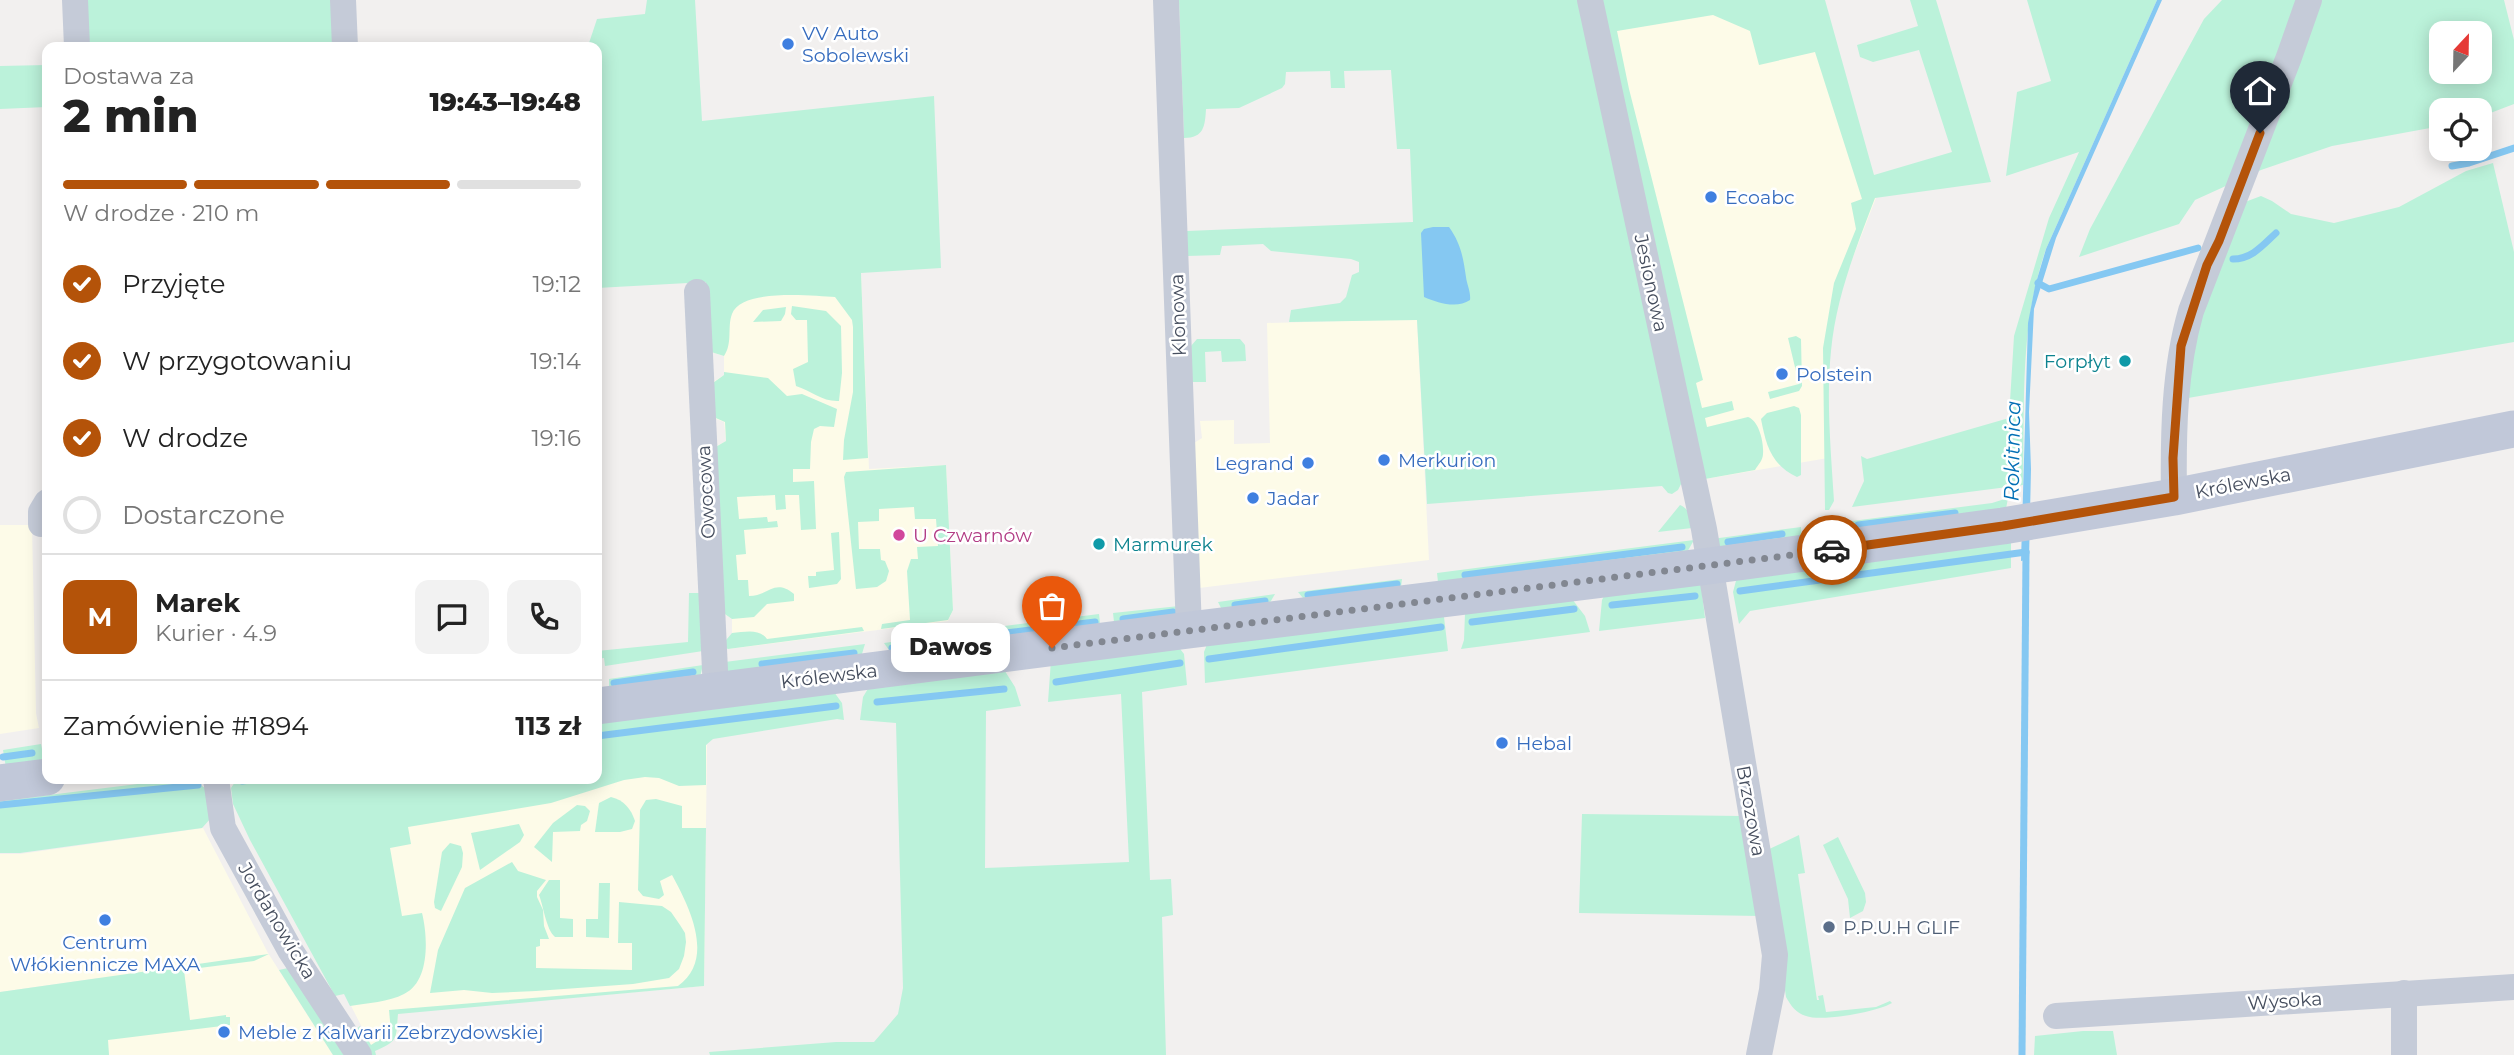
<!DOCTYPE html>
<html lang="pl">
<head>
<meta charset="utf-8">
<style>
	body { margin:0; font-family:Montserrat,sans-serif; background:#f2f2f2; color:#222; height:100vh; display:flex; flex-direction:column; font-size:26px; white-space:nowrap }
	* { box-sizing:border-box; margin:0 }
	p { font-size:23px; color:#767676 }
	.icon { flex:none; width:38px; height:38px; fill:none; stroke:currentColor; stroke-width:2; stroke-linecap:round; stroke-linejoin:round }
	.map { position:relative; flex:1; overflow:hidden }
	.panel { position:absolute; left:42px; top:42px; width:560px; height:742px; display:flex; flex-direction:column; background:#fff; border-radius:14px; box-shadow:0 4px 18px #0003 }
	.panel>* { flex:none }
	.needle { width:46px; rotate:22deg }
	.fabs { position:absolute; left:2429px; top:21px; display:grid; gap:14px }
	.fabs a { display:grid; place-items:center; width:63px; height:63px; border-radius:14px; background:#fff; box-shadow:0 4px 18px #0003; font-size:35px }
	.pin { position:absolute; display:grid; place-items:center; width:60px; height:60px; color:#fff; margin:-72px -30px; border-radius:50% 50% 50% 0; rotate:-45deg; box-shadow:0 0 7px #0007 }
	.pin .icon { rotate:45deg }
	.courier { position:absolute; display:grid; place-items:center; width:70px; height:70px; margin:-35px; border:5px solid #b45309; border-radius:50%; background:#fff; color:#222; box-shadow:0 2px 9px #0007 }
	.bubble { position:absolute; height:49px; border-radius:14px; background:#fff; box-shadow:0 4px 18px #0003; font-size:23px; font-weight:800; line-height:49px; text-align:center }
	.overview em { font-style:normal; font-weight:800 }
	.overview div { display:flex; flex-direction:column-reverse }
	.overview { display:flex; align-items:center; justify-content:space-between; height:119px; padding:0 21px }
	h1 { font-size:46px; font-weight:800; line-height:52px }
	.bar { display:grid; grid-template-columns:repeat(4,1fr); gap:10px 7px; align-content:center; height:84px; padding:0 21px }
	.bar i { height:9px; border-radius:5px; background:#e0e0e0 }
	.bar .selected { background:#b45309 }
	.bar p { grid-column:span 4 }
	.line { display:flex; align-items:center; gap:18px; padding:0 21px; border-top:2px solid #e0e0e0 }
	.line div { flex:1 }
	.round { display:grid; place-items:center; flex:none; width:74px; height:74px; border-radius:14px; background:#f2f2f2 }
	ol { padding:0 21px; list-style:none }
	li { display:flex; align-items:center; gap:21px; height:77px }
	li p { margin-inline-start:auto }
	li .icon { padding:7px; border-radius:50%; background:#b45309; color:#fff; stroke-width:4 }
	li:last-child { color:#767676 }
	li i { width:38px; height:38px; border:4px solid #e0e0e0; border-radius:50% }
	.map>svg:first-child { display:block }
	.commercial { fill:#fdfbe8 }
	.green { fill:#bbf2da; fill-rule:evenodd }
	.water { fill:#85c8f2 }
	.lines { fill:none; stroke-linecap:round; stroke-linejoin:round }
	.stream { stroke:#85c8f2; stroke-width:7 }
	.street { stroke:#c5cbd8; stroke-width:26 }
	.secondary { stroke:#c1c8d9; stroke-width:37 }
	.done { stroke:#828791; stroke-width:7; stroke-dasharray:0 12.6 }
	.route { stroke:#b45309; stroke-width:9 }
	.shop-dot { fill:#3f7fe0; stroke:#fff; stroke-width:2.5 }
	.culture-dot { fill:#0f9aa8; stroke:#fff; stroke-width:2.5 }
	.hotel-dot { fill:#d1479c; stroke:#fff; stroke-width:2.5 }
	.service-dot { fill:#5c6f8a; stroke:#fff; stroke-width:2.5 }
	.labels { text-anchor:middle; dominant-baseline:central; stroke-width:5; stroke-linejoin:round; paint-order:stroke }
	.shop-label { font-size:19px; fill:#366cbe; stroke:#fff; text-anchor:start }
	.street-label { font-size:19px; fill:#464e5e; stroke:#fff }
	.culture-label { font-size:19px; fill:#0d838f; stroke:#fff; text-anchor:end }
	.hotel-label { font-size:19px; fill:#b23c85; stroke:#fff; text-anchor:start }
	.service-label { font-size:19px; fill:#4e5e75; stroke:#fff; text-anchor:start }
	.water-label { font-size:21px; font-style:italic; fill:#026fb5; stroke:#fff }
</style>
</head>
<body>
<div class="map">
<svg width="2514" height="1055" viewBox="0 0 2514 1055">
	<rect width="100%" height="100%" fill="#f2f0ef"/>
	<g class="commercial">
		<path d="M 1819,0 L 1876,198 L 1841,288 L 1828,352 L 1828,458 L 1705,479 L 1600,3 Z"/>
		<path d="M 861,273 L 869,469 L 946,465 L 953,610 L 948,621 L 728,649 L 721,646 L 732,636 L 732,619 L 719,610 L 711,449 L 726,441 L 724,422 L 711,417 L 710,384 L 724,375 L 724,356 L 708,351 L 706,282 Z"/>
		<path d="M 1417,319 L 1429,560 L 1199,588 L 1194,443 L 1202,438 L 1200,421 L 1234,420 L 1234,444 L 1270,443 L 1267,323 Z"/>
		<path d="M 0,525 L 32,525 L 36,713 L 39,728 L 0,734 Z"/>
		<path d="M 707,745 L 704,986 L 398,1013 L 397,1035 L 374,1051 L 244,795 L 396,779 L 597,779 L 597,757 Z"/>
		<path d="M 203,828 L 268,953 L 333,1055 L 109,1055 L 99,978 L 0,992 L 0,854 L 20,854 Z"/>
	</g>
	<g class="green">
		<path d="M 84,0 L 333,0 L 335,47 L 86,47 Z"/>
		<path d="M 647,0 L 695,0 L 702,121 L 934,96 L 941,268 L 861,273 L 868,458 L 843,460 L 844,440 L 853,392 L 853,327 L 852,320 L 835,297 C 813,296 741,288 732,314 C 727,327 733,343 724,356 L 708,351 L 706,282 L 597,288 L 597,47 L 589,47 L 589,43 L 597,19 L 645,14 Z"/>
		<path d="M 1179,0 L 1583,0 L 1683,480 L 1678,490 L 1672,494 L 1668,493 L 1662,486 L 1427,504 L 1417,320 L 1289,322 L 1291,310 L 1340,303 L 1346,297 L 1352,275 L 1359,272 L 1359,262 L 1351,259 L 1271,251 L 1263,244 L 1222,246 L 1220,255 L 1187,256 L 1187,231 L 1413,222 L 1410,149 L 1397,149 L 1391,70 L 1344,71 L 1345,88 L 1331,88 L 1330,71 L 1286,72 L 1285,84 L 1282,88 L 1239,108 L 1206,109 C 1205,126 1204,138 1184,138 Z"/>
		<path d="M 1600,0 L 1825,0 L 1874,175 L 1952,152 L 1919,50 L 1873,62 L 1860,57 L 1857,45 L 1918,26 L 1910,0 L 1936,0 L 1991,182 L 1875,198 C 1856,248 1836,297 1831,351 C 1826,400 1831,452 1834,501 L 1829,510 L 1825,510 L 1823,348 L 1834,283 L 1856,229 L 1851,203 L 1862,199 L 1815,52 L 1759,65 L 1750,31 L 1713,15 L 1617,31 L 1629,89 L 1703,380 L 1696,383 L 1702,408 L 1732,401 L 1734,410 L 1705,418 L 1707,427 L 1748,417 C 1759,421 1764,442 1763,454 C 1763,460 1758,465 1755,470 L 1705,479 Z"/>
		<path d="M 2027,0 L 2157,0 L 2046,249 C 2019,326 2025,405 2023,485 L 1852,507 L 1864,481 L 1861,456 L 1867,459 L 2009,418 L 2014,336 L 2049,218 L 2079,152 L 2006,176 L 2017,92 L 2051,81 Z"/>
		<path d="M 2222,0 L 2504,0 L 2514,40 L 2514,104 L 2480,117 L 2480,110 L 2441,110 L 2441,126 L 2332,146 L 2261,170 L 2195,200 L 2179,224 L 2079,257 L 2090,229 L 2204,19 ZM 2441,33 L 2480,33 L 2480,72 L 2441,72 Z"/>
		<path d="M 47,65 L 47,107 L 0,109 L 0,66 Z"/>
		<path d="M 2493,163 L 2514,252 L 2514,342 L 2188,398 L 2188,353 L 2245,202 L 2261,196 L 2272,201 L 2291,214 L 2334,223 L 2399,207 L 2466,171 Z"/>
		<path d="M 792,306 L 826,311 L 841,326 L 842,373 L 839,401 C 823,402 811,391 796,386 L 793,369 L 808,362 L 807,320 L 796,320 L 791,314 Z"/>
		<path d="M 786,307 L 785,314 L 781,321 L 753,322 L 763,310 Z"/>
		<path d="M 1796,336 L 1801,339 L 1802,386 L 1799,391 L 1770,399 L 1768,392 L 1799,384 L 1788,338 Z"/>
		<path d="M 1197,339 L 1240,339 L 1245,345 L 1246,361 L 1222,362 L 1221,351 L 1205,352 L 1206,382 L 1192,382 L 1191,346 Z"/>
		<path d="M 724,372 L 768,378 L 787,396 L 802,394 L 837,409 L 834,427 L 820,426 L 814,429 L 811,442 L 810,469 L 793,469 L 793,482 L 814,481 L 816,529 L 801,530 L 799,495 L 785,495 L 786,509 L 776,510 L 775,495 L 737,497 L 739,519 L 767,517 L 768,522 L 777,521 L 778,527 L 744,530 L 746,554 L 736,555 L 738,580 L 748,580 L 749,596 C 769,596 774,578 794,594 L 794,601 L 767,604 L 754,617 L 732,619 L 719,610 L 712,449 L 726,441 L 725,422 L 711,416 L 710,385 L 724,375 Z"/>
		<path d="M 1794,406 L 1799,408 L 1801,415 L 1801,475 L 1797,477 C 1771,465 1766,445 1761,419 L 1767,413 Z"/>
		<path d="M 946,465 L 953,610 L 948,620 L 881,629 L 882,624 L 910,620 L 907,571 L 911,559 L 918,559 L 917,547 L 938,546 L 936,519 L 915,519 L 914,507 L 879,509 L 879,521 L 858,522 L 859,549 L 880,549 L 881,560 L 885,561 L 889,571 L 886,581 L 877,587 L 856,589 L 844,477 L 846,472 Z"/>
		<path d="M 2008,498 L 2005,514 L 1853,530 L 1852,521 L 1992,503 Z"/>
		<path d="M 1680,505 C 1690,509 1690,518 1692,528 L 1658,532 Z"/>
		<path d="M 1801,527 L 1802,543 L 1725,552 L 1712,539 Z"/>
		<path d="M 839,532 L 841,579 L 837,584 L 809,588 L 808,576 L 816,576 L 816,572 L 834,570 L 831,533 Z"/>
		<path d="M 2011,539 L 2011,568 L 1750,611 L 1739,624 L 1733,592 L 1737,577 Z"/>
		<path d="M 1694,540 L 1686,554 L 1438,582 L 1437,573 Z"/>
		<path d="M 1402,579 L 1401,587 L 1303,598 L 1298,592 Z"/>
		<path d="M 1701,584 L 1705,618 L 1599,631 L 1602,600 L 1607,590 Z"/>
		<path d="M 689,593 L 704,593 L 703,651 L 605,666 L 604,658 L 597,659 L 597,651 L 688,642 Z"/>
		<path d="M 1275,594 L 1268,606 L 1222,610 L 1218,602 Z"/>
		<path d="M 1569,595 L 1585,616 L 1590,632 L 1461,649 L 1464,640 L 1465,613 Z"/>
		<path d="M 1179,606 L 1176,616 L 1114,622 L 1113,613 Z"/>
		<path d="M 1439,611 L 1444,617 L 1448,651 L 1205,683 L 1204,652 L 1208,642 Z"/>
		<path d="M 1099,614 L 1100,623 L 999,638 L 997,627 Z"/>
		<path d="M 862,627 L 864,631 L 728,649 L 721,646 L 732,633 C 745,632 759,628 767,639 Z"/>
		<path d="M 981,629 L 983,640 L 891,653 L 884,643 Z"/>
		<path d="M 865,644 L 861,657 L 726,678 L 717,663 Z"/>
		<path d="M 1177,645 L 1184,654 L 1187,685 L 1142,692 L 1150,880 L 1171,879 L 1173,915 L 1162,917 L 1166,1055 L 710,1055 L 709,1052 L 836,1042 L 874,1042 L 898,1014 L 903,988 L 896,723 L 860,720 L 863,697 L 869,687 L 1003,668 L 1015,687 L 1021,706 L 986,711 L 985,868 L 1129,862 L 1121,694 L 1048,702 L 1051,660 Z"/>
		<path d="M 703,665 L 699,681 L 609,689 L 609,679 Z"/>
		<path d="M 834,692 L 842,703 L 844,720 L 837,719 L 713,739 L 706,745 L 706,785 L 679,786 L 659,778 L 645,777 L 624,780 L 551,803 L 408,827 L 411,844 L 390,848 L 402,916 L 422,913 C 428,937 430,982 404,994 C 389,1002 367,1003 350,1006 L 344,994 L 335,996 L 250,840 L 233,804 L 231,788 L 237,779 L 597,779 L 597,721 Z"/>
		<path d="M 41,744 L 44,759 L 6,768 L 3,750 Z"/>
		<path d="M 178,779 L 193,780 L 205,788 L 211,818 L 202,828 L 20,853 L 0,853 L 0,801 Z"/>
		<path d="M 611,797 C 624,800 631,809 635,821 L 632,829 L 620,832 L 595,832 L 599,803 Z"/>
		<path d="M 656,799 L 682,806 L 682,828 L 706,828 L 704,986 L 398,1014 C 396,1038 399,1041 375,1051 L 376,1055 L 367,1055 L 354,1031 L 360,1026 L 371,1045 L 391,1032 L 389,1010 L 678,986 C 716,959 689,906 672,875 L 660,881 L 664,895 L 659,899 L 643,896 L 638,890 L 640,810 L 646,800 Z"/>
		<path d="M 577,805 L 585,806 L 590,811 L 587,821 L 581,825 L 580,831 L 553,832 L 552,862 L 534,847 L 553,823 Z"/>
		<path d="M 1582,814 L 1741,816 L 1760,916 L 1579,913 Z"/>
		<path d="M 519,824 L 524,835 L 520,842 L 480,870 L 471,833 Z"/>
		<path d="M 1799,835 L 1805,873 L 1798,874 L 1817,1000 L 1819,1000 L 1818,996 L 1823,995 L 1826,1012 L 1876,1007 L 1890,1001 L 1892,1003 C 1877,1012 1822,1022 1806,1016 C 1796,1013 1791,1006 1786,997 L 1765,851 Z"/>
		<path d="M 1838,837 L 1865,893 L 1866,902 L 1863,911 L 1850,918 L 1848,899 L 1823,845 Z"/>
		<path d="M 450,843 L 461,846 L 463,853 L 462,867 L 441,911 L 435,908 L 434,902 L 442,852 Z"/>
		<path d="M 512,862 L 518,871 L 546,880 L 537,891 L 537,897 L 543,910 L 544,926 L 549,939 L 540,939 L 540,946 L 536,947 L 536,968 L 632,970 L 632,943 L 618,943 L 619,902 L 662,906 L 671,912 L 680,925 L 685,933 L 686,942 L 684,956 L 679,969 L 669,978 L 633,984 L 536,991 L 492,993 L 464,990 L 430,993 L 438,950 L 465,888 Z"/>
		<path d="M 549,880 L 560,880 L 560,918 L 573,919 L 573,937 L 555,937 C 546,929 544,908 539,895 Z"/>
		<path d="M 599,883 L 610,883 L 609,938 L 586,937 L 586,919 L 598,919 Z"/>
		<path d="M 269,954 L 254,961 L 184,970 L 190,1020 L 226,1015 L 226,1017 L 230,1017 L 230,1025 L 108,1040 L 109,1055 L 0,1055 L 0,992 Z"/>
		<path d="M 288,968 L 344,1055 L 333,1055 L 279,970 Z"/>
		<path d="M 2083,1031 L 2113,1031 L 2117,1055 L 2034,1055 L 2035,1036 Z"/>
	</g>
	<g class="water">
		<path d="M 2157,0 L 2162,0 L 2056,238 L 2034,309 L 2029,412 L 2031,469 L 2029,559 L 2021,561 L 2028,323 L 2035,286 L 2046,249 Z"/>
		<path d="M 1433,227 L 1449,227 C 1461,244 1463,257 1466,277 C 1467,285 1471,292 1470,300 C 1457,309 1438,303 1424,297 L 1421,233 L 1424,229 Z"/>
	</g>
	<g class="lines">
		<g class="stream">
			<path d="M 2452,166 L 2469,163 L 2514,148"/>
			<path d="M 2233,259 C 2252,259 2263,245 2276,233"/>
			<path d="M 2038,283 L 2049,289 L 2198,248"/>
			<path d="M 1858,525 L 1955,513"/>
			<path d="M 1728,542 L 1782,534"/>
			<path d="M 1465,575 L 1682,547"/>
			<path d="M 1740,591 L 2026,552"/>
			<path d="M 1308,595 L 1397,584"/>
			<path d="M 1235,605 L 1265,601"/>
			<path d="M 1612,605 L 1695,596"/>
			<path d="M 1123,619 L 1173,612"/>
			<path d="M 1472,622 L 1574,609"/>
			<path d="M 1006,633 L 1095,622"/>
			<path d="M 892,648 L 979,636"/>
			<path d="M 1209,659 L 1441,627"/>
			<path d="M 762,664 L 854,653"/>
			<path d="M 1056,682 L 1180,663"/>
			<path d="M 614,683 L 693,672"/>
			<path d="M 877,702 L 1004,689"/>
			<path d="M 597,736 L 836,706"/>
			<path d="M 3,757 L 32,753"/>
			<path d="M 242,781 L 261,779"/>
			<path d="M 0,805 L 198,785"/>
			<path d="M 2022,1055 L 2026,552"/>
		</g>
		<g class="street">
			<path d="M 75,0 L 77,47"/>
			<path d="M 343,0 L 345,47"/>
			<path d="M 1166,0 L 1189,630"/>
			<path d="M 1590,0 L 1704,529 L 1775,955 L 1772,990 L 1759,1055"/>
			<path d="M 697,292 L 716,691"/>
			<path d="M 2174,497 C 2173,435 2174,370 2191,311 L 2289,57 L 2309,0"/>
			<path d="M 41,524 L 41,512 L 47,502"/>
			<path d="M 216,779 L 223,828 L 290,950 L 359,1055"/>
			<path d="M 2056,1016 L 2514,987"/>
			<path d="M 2404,1055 L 2404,993"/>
		</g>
		<g class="secondary">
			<path d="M 597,706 L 1189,630 L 1709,566 L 2003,526 L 2174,497 L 2514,429"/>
			<path d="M 0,783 L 47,777"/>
		</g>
	</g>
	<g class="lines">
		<path class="done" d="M 1052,648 L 1832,550"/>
		<path class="route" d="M 1832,550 L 2003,526 L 2174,497 L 2173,458 L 2181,346 L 2207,265 L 2219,241 L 2260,133"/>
	</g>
	<g class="shop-dot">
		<circle cx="788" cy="44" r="7"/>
		<circle cx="1711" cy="197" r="7"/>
		<circle cx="1782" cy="374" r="7"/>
		<circle cx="1384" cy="460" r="7"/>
		<circle cx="1308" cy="463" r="7"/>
		<circle cx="1253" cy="498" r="7"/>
		<circle cx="1502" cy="743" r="7"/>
		<circle cx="105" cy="920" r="7"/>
		<circle cx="224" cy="1032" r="7"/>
	</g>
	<g class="culture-dot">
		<circle cx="2125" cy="361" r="7"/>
		<circle cx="1099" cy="544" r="7"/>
	</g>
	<circle class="hotel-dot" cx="899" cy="535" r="7"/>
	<circle class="service-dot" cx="1829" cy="927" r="7"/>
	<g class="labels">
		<g class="shop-label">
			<text x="802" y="33">VV Auto<tspan x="802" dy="22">Sobolewski</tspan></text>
			<text x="1725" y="197">Ecoabc</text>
			<text x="1796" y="374">Polstein</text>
			<text x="1398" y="460">Merkurion</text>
			<text x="1294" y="463" text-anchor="end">Legrand</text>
			<text x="1267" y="498">Jadar</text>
			<text x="1516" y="743">Hebal</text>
			<text x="105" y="942" text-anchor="middle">Centrum<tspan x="105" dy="22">Włókiennicze MAXA</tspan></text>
			<text x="238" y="1032">Meble z Kalwarii Zebrzydowskiej</text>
		</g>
		<g class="street-label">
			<text transform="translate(1651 283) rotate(78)">Jesionowa</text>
			<text transform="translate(1178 315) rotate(-92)">Klonowa</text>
			<text transform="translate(2243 483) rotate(-11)">Królewska</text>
			<text transform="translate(706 492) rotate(-93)">Owocowa</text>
			<text transform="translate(829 676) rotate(-7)">Królewska</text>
			<text transform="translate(1751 811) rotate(80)">Brzozowa</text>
			<text transform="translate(277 921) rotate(59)">Jordanowicka</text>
			<text transform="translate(2285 1001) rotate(-4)">Wysoka</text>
		</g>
		<g class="culture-label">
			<text x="2111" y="361">Forpłyt</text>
			<text x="1113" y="544" text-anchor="start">Marmurek</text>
		</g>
		<g class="hotel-label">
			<text x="913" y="535">U Czwarnów</text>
		</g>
		<g class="service-label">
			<text x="1843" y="927">P.P.U.H GLIF</text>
		</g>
		<g class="water-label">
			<text transform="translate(2012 451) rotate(-89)">Rokitnica</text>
		</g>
	</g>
</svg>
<div class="fabs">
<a><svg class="needle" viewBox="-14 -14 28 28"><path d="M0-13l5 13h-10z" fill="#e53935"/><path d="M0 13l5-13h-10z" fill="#767676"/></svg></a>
<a><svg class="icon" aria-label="locate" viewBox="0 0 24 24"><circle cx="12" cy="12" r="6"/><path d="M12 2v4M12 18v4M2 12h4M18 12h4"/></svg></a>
</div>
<div class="pin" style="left:1052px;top:648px;background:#ea580c"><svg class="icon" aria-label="bag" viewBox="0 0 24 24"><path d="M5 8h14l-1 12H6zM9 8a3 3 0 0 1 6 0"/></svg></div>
<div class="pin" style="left:2260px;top:133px;background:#1f2937"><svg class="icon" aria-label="home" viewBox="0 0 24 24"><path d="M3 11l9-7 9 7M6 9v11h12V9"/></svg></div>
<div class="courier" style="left:1832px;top:550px"><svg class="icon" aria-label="car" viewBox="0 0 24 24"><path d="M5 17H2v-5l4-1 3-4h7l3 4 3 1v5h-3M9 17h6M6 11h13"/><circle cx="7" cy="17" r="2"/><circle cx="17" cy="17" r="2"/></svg></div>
<div class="bubble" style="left:891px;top:623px;width:119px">Dawos</div>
<section class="panel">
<div class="overview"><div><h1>2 min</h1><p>Dostawa za</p></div><em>19:43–19:48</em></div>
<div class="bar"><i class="selected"></i><i class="selected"></i><i class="selected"></i><i></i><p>W drodze · 210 m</p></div>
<ol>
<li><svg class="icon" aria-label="check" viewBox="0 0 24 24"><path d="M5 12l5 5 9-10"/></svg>Przyjęte<p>19:12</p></li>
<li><svg class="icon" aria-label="check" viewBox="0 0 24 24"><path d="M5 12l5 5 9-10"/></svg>W przygotowaniu<p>19:14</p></li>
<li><svg class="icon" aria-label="check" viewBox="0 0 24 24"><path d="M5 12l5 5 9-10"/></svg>W drodze<p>19:16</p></li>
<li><i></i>Dostarczone</li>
</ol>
<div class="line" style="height:126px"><b class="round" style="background:#b45309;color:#fff">M</b><div><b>Marek</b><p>Kurier · 4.9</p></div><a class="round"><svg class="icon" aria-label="chat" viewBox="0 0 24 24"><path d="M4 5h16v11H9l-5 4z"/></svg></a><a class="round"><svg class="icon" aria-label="phone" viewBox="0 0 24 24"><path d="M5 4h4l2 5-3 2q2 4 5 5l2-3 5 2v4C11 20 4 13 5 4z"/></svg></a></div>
<div class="line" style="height:91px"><div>Zamówienie #1894</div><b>113 zł</b></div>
</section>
</div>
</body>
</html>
